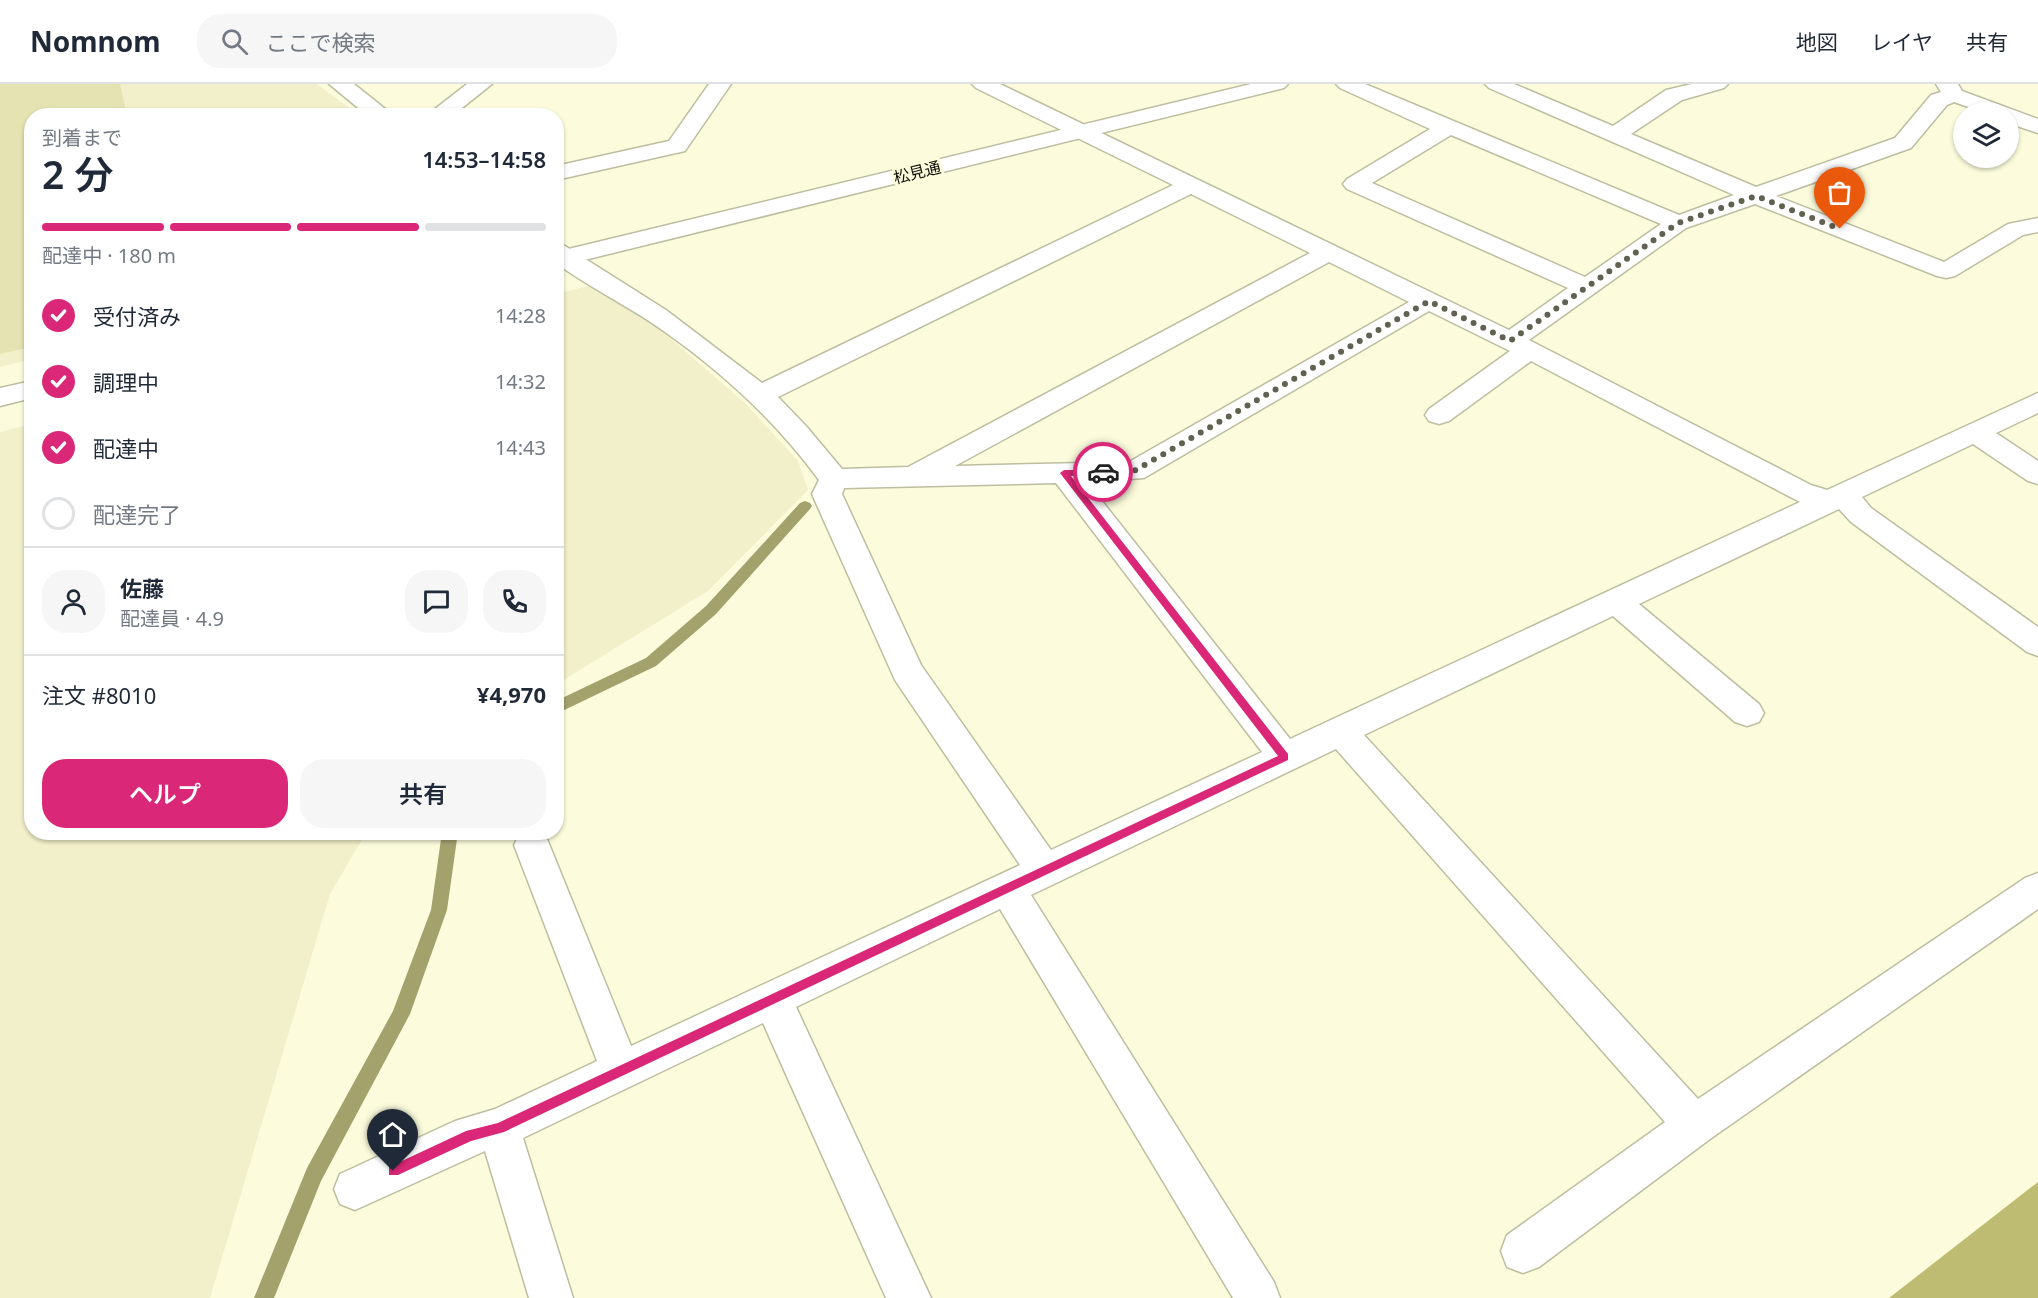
<!DOCTYPE html>
<html lang="ja">
<head>
<meta charset="utf-8">
<style>
	body { margin:0; font-family:"Noto Sans","Noto Sans JP",sans-serif; background:#f6f6f7; color:#1f2937; height:100vh; display:flex; flex-direction:column; font-size:22px; white-space:nowrap }
	* { box-sizing:border-box; margin:0 }
	p { font-size:20px; color:#747a83 }
	.icon { flex:none; width:33px; height:33px; fill:none; stroke:currentColor; stroke-width:2; stroke-linecap:round; stroke-linejoin:round }
	.map { position:relative; flex:1; overflow:hidden }
	.panel { position:absolute; left:24px; top:24px; width:540px; height:732px; display:flex; flex-direction:column; background:#fff; border-radius:24px; box-shadow:0 2px 4px #0004 }
	.panel>* { flex:none }
	.controls { position:absolute; left:1953px; top:18px; display:grid; gap:12px }
	.controls a { display:grid; place-items:center; width:66px; height:66px; border-radius:50%; background:#fff; box-shadow:0 2px 4px #0004; font-size:30px }
	.pin { position:absolute; display:grid; place-items:center; width:51px; height:51px; color:#fff; margin:-62px -26px; border-radius:50% 50% 50% 0; rotate:-45deg; box-shadow:0 0 6px #0007 }
	.pin .icon { rotate:45deg }
	.courier { position:absolute; display:grid; place-items:center; width:60px; height:60px; margin:-30px; border:4px solid #db2777; border-radius:50%; background:#fff; color:#222; box-shadow:0 2px 8px #0007 }
	.head em { font-style:normal; font-weight:600 }
	.head div { display:flex; flex-direction:column-reverse }
	.head { display:flex; align-items:center; justify-content:space-between; height:102px; padding:0 18px }
	h1 { font-size:39px; font-weight:600; line-height:45px }
	.bar { display:grid; grid-template-columns:repeat(4,1fr); gap:9px 6px; align-content:center; height:72px; padding:0 18px }
	.bar i { height:8px; border-radius:4px; background:#e0e1e3 }
	.bar .active { background:#db2777 }
	.bar p { grid-column:span 4 }
	.line { display:flex; align-items:center; gap:15px; padding:0 18px; border-top:2px solid #e0e1e3 }
	.line div { flex:1 }
	.round { display:grid; place-items:center; flex:none; width:63px; height:63px; border-radius:24px; background:#f6f6f7 }
	ol { padding:0 18px; list-style:none }
	li { display:flex; align-items:center; gap:18px; height:66px }
	li p { margin-inline-start:auto }
	li .icon { padding:6px; border-radius:50%; background:#db2777; color:#fff; stroke-width:4 }
	li:last-child { color:#747a83 }
	li i { width:33px; height:33px; border:3px solid #e0e1e3; border-radius:50% }
	.cta { display:flex; gap:12px; margin-top:auto; padding:12px 18px }
	.cta a { flex:1; height:69px; border-radius:24px; background:#db2777; color:#fff; font-size:24px; font-weight:600; line-height:69px; text-align:center }
	.cta a+a { background:#f6f6f7; color:#1f2937 }
	header { display:flex; align-items:center; gap:36px; box-sizing:border-box; height:84px; padding:0 30px; background:#fff; border-bottom:2px solid #e0e1e3 }
	header strong { font-size:28px }
	nav { display:flex; gap:33px; margin-inline-start:auto; font-size:21px }
	.search { width:420px; height:54px; background:#f6f6f7; display:flex; align-items:center; gap:15px; box-sizing:border-box; padding:0 21px; border-radius:24px; color:#747a83; font-size:22px }
	.map>svg:first-child { display:block }
	.built { fill:#f1f0ca }
	.green { fill:#e5e3b2 }
	.forest { fill:#bebb73 }
	.lines { fill:none; stroke-linecap:round; stroke-linejoin:round }
	.stream { fill:#a4a26c; fill-rule:evenodd }
	.minor-casing { stroke:#bdbda0; stroke-width:3 }
	.tertiary-casing { stroke:#bdbda0; stroke-width:3 }
	.minor { fill:#fff; fill-rule:evenodd }
	.tertiary { fill:#fff; fill-rule:evenodd }
	.route { fill:#db2777 }
	.done { stroke:#616151; stroke-width:6; stroke-dasharray:0 10.8 }
	.labels { text-anchor:middle; dominant-baseline:central; stroke-width:6; stroke-linejoin:round; paint-order:stroke }
	.far-street-label { font-size:16px; fill:#0e0e05; stroke:#fcfcdd }
</style>
</head>
<body>
<header>
<strong>Nomnom</strong>
<div class="search"><svg class="icon" aria-label="search" viewBox="0 0 24 24"><circle cx="10" cy="10" r="6"/><path d="M15 15l6 6"/></svg>ここで検索</div>
<nav><a>地図</a><a>レイヤ</a><a>共有</a></nav>
</header>
<div class="map">
<svg width="2038" height="1214" viewBox="0 0 2038 1214">
	<rect width="100%" height="100%" fill="#fcfcdd"/>
	<g class="built">
		<path d="M 0,0 L 317,0 L 359,31 L 32,32 L 31,275 L 0,283 Z"/>
		<path d="M 595,200 L 653,239 L 746,320 L 798,377 L 808,406 L 708,507 L 557,600 L 557,210 Z"/>
		<path d="M 31,340 L 32,748 L 366,749 L 330,810 L 210,1214 L 0,1214 L 0,348 Z"/>
	</g>
	<path class="green" d="M 0,0 L 120,0 L 127,31 L 32,32 L 31,263 L 0,270 Z"/>
	<path class="forest" d="M 2038,1098 L 2038,1214 L 1889,1214 Z"/>
	<g class="lines">
		<g class="stream">
			<path d="M 805,417 L 810,419 L 812,422 L 810,425 L 716,530 L 656,582 L 556,630 L 556,617 L 646,574 L 706,522 L 800,419 Z"/>
			<path d="M 442,748 L 458,748 L 447,826 L 410,930 L 321,1097 L 274,1214 L 254,1214 L 307,1084 L 393,927 L 431,826 Z"/>
		</g>
		<g class="minor-casing">
			<g id="minor">
				<path d="M 329,0 L 354,0 L 394,32 L 368,32 Z"/>
				<path d="M 467,0 L 492,0 L 452,32 L 426,32 Z"/>
				<path d="M 709,0 L 731,0 L 685,67 L 556,96 L 556,82 L 669,57 Z"/>
				<path d="M 972,0 L 1000,0 L 1509,246 L 1568,204 L 1347,105 L 1343,100 L 1347,95 L 1430,45 L 1340,4 L 1336,0 L 1365,0 L 1679,131 L 1734,111 L 1489,4 L 1485,0 L 1514,0 L 1613,42 L 1666,6 L 1692,0 L 1728,0 L 1724,4 L 1682,16 L 1631,50 L 1756,103 L 1895,54 L 1931,11 L 1941,8 L 1936,0 L 1958,0 L 1962,7 L 2038,35 L 2038,49 L 2008,39 L 2008,28 L 1983,28 L 1954,18 L 1947,21 L 1911,64 L 1776,112 L 1944,178 L 2008,140 L 2038,134 L 2038,148 L 2023,151 L 1955,192 L 1946,194 L 1937,192 L 1755,120 L 1686,144 L 1529,256 L 1811,401 L 1827,406 L 2038,309 L 2038,329 L 1996,349 L 2038,377 L 2038,400 L 2028,397 L 1973,360 L 1862,413 L 1871,424 L 2038,543 L 2038,572 L 2027,568 L 1851,438 L 1839,425 L 1639,520 L 1759,620 L 1764,629 L 1759,638 L 1747,642 L 1735,638 L 1613,532 L 1364,651 L 1698,1015 L 2025,794 L 2038,789 L 2038,825 L 1710,1055 L 1539,1183 L 1523,1189 L 1507,1183 L 1501,1167 L 1507,1151 L 1665,1038 L 1336,665 L 1031,811 L 1274,1198 L 1280,1214 L 1233,1214 L 1000,825 L 796,923 L 931,1214 L 886,1214 L 763,939 L 523,1054 L 573,1214 L 529,1214 L 485,1067 L 355,1126 L 340,1120 L 334,1105 L 340,1090 L 455,1037 L 495,1025 L 597,977 L 514,761 L 519,750 L 545,750 L 631,962 L 1020,781 L 895,596 L 812,410 L 819,396 C 772,332 711,278 646,235 C 616,216 585,200 556,179 L 556,160 L 565,162 L 666,226 L 762,299 L 1173,101 L 976,4 ZM 1451,51 L 1661,140 L 1585,193 L 1372,99 ZM 1191,110 L 1310,169 L 908,383 L 842,385 L 806,342 L 778,313 ZM 1329,178 L 1409,218 L 1129,378 L 955,382 ZM 1429,227 L 1510,267 L 1429,325 L 1425,331 L 1429,337 L 1439,340 L 1449,337 L 1531,277 L 1800,418 L 1290,655 L 1087,398 L 1144,394 ZM 1056,399 L 1262,668 L 1051,766 L 921,581 L 842,410 L 844,404 Z"/>
			</g>
		</g>
		<g class="tertiary-casing">
			<g id="tertiary">
				<path d="M 1251,0 L 1288,0 L 1284,4 L 556,183 L 556,168 Z"/>
				<path d="M 32,297 L 32,314 L 0,322 L 0,304 Z"/>
			</g>
		</g>
		<use href="#minor" class="minor"/>
		<use href="#tertiary" class="tertiary"/>
	</g>
	<path class="route" d="M 1106,386 L 1106,390 L 1103,391 L 1071,392 L 1288,670 L 1288,676 L 504,1048 L 471,1057 L 398,1091 L 389,1091 L 389,1083 L 466,1047 L 498,1039 L 1278,672 L 1060,389 L 1064,386 Z"/>
	<g class="lines">
		<path class="done" d="M 1103,388 L 1134,387 L 1429,217 L 1510,257 L 1678,139 L 1756,112 L 1840,145"/>
	</g>
	<g class="labels">
		<g class="far-street-label">
			<text transform="translate(917 88) rotate(-14)">松見通</text>
		</g>
	</g>
</svg>
<div class="controls">
<a><svg class="icon" aria-label="layers" viewBox="0 0 24 24"><path d="M12 4l9 5-9 5-9-5zM3 14l9 5 9-5"/></svg></a>
</div>
<div class="pin" style="left:1840px;top:145px;background:#ea580c"><svg class="icon" aria-label="bag" viewBox="0 0 24 24"><path d="M5 8h14l-1 12H6zM9 8a3 3 0 0 1 6 0"/></svg></div>
<div class="pin" style="left:393px;top:1087px;background:#1f2937"><svg class="icon" aria-label="home" viewBox="0 0 24 24"><path d="M3 11l9-7 9 7M6 9v11h12V9"/></svg></div>
<div class="courier" style="left:1103px;top:388px"><svg class="icon" aria-label="car" viewBox="0 0 24 24"><path d="M5 17H2v-5l4-1 3-4h7l3 4 3 1v5h-3M9 17h6M6 11h13"/><circle cx="7" cy="17" r="2"/><circle cx="17" cy="17" r="2"/></svg></div>
<section class="panel">
<div class="head"><div><h1>2 分</h1><p>到着まで</p></div><em>14:53–14:58</em></div>
<div class="bar"><i class="active"></i><i class="active"></i><i class="active"></i><i></i><p>配達中 · 180 m</p></div>
<ol>
<li><svg class="icon" aria-label="check" viewBox="0 0 24 24"><path d="M5 12l5 5 9-10"/></svg>受付済み<p>14:28</p></li>
<li><svg class="icon" aria-label="check" viewBox="0 0 24 24"><path d="M5 12l5 5 9-10"/></svg>調理中<p>14:32</p></li>
<li><svg class="icon" aria-label="check" viewBox="0 0 24 24"><path d="M5 12l5 5 9-10"/></svg>配達中<p>14:43</p></li>
<li><i></i>配達完了</li>
</ol>
<div class="line" style="height:108px"><a class="round"><svg class="icon" aria-label="person" viewBox="0 0 24 24"><circle cx="12" cy="8" r="4"/><path d="M4 21q1-7 8-7t8 7"/></svg></a><div><b>佐藤</b><p>配達員 · 4.9</p></div><a class="round"><svg class="icon" aria-label="chat" viewBox="0 0 24 24"><path d="M4 5h16v11H9l-5 4z"/></svg></a><a class="round"><svg class="icon" aria-label="phone" viewBox="0 0 24 24"><path d="M5 4h4l2 5-3 2q2 4 5 5l2-3 5 2v4C11 20 4 13 5 4z"/></svg></a></div>
<div class="line" style="height:78px"><div>注文 #8010</div><b>¥4,970</b></div>
<div class="cta"><a>ヘルプ</a><a>共有</a></div>
</section>
</div>
</body>
</html>
